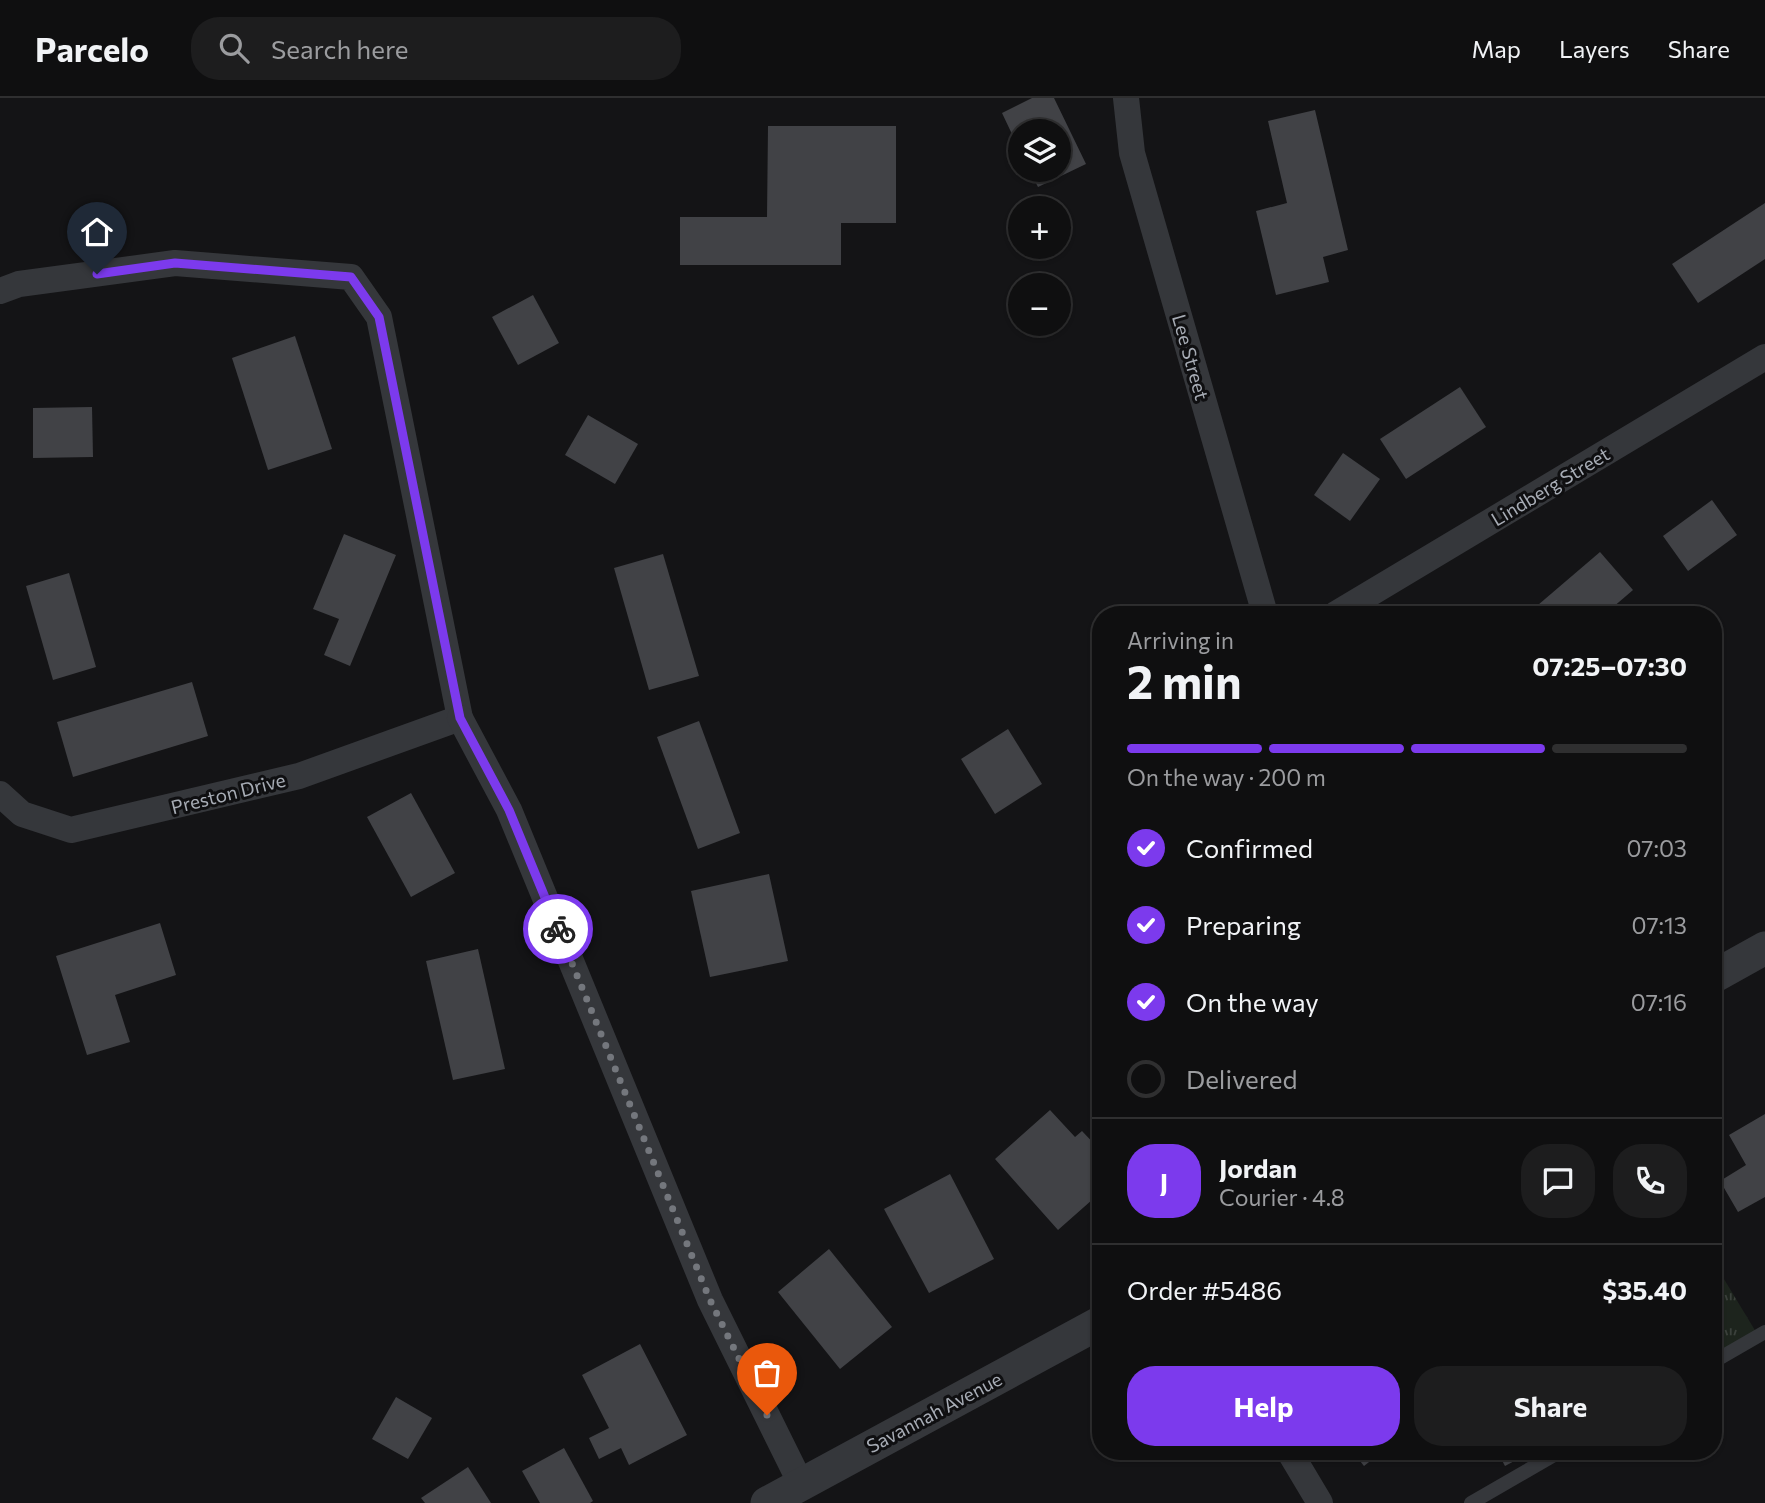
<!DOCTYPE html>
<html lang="en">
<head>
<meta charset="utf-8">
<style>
	body { margin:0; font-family:Commissioner,sans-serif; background:#1d1d1e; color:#f1f3f6; height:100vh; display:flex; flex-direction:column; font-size:26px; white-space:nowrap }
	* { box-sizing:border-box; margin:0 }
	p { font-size:23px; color:#9b9c9f }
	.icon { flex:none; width:38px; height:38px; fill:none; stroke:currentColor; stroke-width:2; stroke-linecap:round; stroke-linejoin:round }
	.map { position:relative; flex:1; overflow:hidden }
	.panel { position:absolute; left:1092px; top:508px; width:630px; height:854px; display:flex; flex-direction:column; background:#0f0f10; border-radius:28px; box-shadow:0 2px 5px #0004,0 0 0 2px #2f2f30 }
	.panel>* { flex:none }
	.controls { position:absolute; left:1008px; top:21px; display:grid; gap:14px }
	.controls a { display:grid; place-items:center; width:63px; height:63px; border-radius:50%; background:#0f0f10; box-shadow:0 2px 5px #0004,0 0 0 2px #2f2f30; font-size:35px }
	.pin { position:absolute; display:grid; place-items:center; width:60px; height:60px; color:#fff; margin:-72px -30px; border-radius:50% 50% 50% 0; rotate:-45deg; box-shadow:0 0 7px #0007 }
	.pin .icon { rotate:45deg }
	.courier { position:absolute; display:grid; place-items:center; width:70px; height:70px; margin:-35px; border:5px solid #7c3aed; border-radius:50%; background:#fff; color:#222; box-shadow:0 2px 9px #0007 }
	.overview em { font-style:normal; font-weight:700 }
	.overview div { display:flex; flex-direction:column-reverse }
	.overview { display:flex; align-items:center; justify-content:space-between; height:119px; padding:0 35px }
	h1 { font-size:46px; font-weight:700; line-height:52px }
	.bar { display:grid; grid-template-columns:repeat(4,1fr); gap:10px 7px; align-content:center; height:84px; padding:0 35px }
	.bar i { height:9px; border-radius:5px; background:#2f2f30 }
	.bar .active { background:#7c3aed }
	.bar p { grid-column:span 4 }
	.line { display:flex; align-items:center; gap:18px; padding:0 35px; border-top:2px solid #2f2f30 }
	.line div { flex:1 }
	.round { display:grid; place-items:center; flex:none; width:74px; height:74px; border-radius:28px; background:#1d1d1e }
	ol { padding:0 35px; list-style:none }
	li { display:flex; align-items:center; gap:21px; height:77px }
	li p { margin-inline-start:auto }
	li .icon { padding:7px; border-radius:50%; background:#7c3aed; color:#fff; stroke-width:4 }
	li:last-child { color:#9b9c9f }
	li i { width:38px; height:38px; border:4px solid #2f2f30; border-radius:50% }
	.cta { display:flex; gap:14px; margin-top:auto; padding:14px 35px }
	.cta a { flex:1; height:80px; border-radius:28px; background:#7c3aed; color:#fff; font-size:28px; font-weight:700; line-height:80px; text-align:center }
	.cta a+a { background:#1d1d1e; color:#f1f3f6 }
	header { display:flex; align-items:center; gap:42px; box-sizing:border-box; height:98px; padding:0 35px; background:#0f0f10; border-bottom:2px solid #2f2f30 }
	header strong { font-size:33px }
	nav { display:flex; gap:38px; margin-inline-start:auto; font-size:24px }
	.search { width:490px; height:63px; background:#1d1d1e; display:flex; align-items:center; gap:18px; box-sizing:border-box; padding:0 24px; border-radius:28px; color:#9b9c9f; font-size:26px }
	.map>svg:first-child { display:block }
	.grass { fill:url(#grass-tufts) }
	.building { fill:#414246 }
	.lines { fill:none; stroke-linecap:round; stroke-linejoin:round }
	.service { stroke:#35373b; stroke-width:14 }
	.minor { stroke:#35373b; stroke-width:26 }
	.tertiary { stroke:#35373b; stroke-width:33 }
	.done { stroke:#74777d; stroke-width:7; stroke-dasharray:0 12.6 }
	.route { stroke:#7c3aed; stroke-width:9 }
	.labels { text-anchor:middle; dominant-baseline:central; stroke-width:6; stroke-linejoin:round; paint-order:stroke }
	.street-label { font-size:19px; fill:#a7acb5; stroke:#0f0f11 }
</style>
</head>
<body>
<header>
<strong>Parcelo</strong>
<div class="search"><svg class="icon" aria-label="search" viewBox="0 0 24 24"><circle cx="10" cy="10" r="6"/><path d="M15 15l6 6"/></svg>Search here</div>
<nav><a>Map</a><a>Layers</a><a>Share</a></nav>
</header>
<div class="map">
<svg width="1765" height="1405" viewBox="0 0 1765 1405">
	<defs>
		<pattern id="grass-tufts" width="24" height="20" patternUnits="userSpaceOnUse" patternTransform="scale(1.75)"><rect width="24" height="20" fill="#1d241d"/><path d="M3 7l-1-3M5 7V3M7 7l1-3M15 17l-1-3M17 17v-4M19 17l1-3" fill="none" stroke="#3b413c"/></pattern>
	</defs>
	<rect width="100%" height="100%" fill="#141416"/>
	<path class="grass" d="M 1713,1163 L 1756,1234 L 1713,1262 Z"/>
	<g class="building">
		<path d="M 1032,0 L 1054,0 L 1086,66 L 1038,89 L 1029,72 L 1059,72 L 1059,33 L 1020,33 L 1020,53 L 1002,15 Z"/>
		<path d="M 1315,12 L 1348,152 L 1323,159 L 1329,184 L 1276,197 L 1256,113 L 1287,105 L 1268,23 Z"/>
		<path d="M 768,28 L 896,28 L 896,125 L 841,125 L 841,167 L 680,167 L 680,119 L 767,119 Z"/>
		<path d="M 1765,105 L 1765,161 L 1698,205 L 1672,166 Z"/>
		<path d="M 533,197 L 559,245 L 518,267 L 492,219 Z"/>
		<path d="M 295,238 L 332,351 L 268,372 L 232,260 Z"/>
		<path d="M 1460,289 L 1486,329 L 1406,381 L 1380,341 Z"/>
		<path d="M 92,309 L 93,359 L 33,360 L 33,310 Z"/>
		<path d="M 588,317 L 638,346 L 615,386 L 565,357 Z"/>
		<path d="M 1343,355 L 1380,381 L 1350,423 L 1314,397 Z"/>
		<path d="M 1712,402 L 1737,437 L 1688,473 L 1663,438 Z"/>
		<path d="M 344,436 L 396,457 L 350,568 L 324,557 L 339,521 L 313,511 Z"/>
		<path d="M 1600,454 L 1633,492 L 1605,516 L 1546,516 L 1538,507 Z"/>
		<path d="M 663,456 L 699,578 L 649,592 L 614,470 Z"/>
		<path d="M 69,475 L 96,569 L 53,582 L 26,488 Z"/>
		<path d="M 192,584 L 208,638 L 73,679 L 57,624 Z"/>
		<path d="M 699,623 L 740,735 L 698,751 L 657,639 Z"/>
		<path d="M 1008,631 L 1042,686 L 995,716 L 961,661 Z"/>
		<path d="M 411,695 L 455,775 L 411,799 L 367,719 Z"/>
		<path d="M 769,776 L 788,863 L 710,879 L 691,793 Z"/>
		<path d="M 160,825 L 176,877 L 115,897 L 130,944 L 87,957 L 56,858 Z"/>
		<path d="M 478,851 L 505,971 L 453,982 L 426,863 Z"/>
		<path d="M 1050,1012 L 1075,1039 L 1082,1033 L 1101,1053 L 1101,1094 L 1058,1132 L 995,1061 Z"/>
		<path d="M 1765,1016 L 1765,1099 L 1738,1114 L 1720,1083 L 1746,1067 L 1729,1037 Z"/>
		<path d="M 950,1076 L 994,1161 L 929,1195 L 884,1111 Z"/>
		<path d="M 829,1151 L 892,1229 L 840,1271 L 778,1194 Z"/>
		<path d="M 640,1246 L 687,1337 L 629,1367 L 621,1350 L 599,1361 L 589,1340 L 609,1330 L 582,1277 Z"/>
		<path d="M 396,1299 L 432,1320 L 408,1361 L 372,1341 Z"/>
		<path d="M 564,1350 L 593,1403 L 590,1405 L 540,1405 L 522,1373 Z"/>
		<path d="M 1352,1353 L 1383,1353 L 1364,1368 Z"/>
		<path d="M 1497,1353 L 1533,1353 L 1505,1368 Z"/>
		<path d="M 468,1369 L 491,1405 L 425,1405 L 421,1400 Z"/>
	</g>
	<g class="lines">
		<g class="service">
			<path d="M 1713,1264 L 1765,1234"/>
			<path d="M 1471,1405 L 1561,1353"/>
		</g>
		<g class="minor">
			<path d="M 1126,0 L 1132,55 L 1265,516"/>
			<path d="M 0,193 L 19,186 L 175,165 L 351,179 L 379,219 L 460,620 L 299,678 L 71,732 L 22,716 L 0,696"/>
			<path d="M 1336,516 L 1765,259"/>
			<path d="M 460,620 L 509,712 L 710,1202 L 801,1386"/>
			<path d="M 1289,1353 L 1320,1405"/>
		</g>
		<g class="tertiary">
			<path d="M 1713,879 L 1765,850"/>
			<path d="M 767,1405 L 1101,1224"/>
		</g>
	</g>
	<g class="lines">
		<path class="done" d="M 558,831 L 710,1202 L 767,1317"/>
		<path class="route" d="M 97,176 L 175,165 L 351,179 L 379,219 L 460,620 L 509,712 L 558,831"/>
	</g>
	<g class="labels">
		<g class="street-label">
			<text transform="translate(1191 259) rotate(74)">Lee Street</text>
			<text transform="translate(1550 388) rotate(-31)">Lindberg Street</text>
			<text transform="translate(228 695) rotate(-14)">Preston Drive</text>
			<text transform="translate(934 1314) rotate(-28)">Savannah Avenue</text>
		</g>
	</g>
</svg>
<div class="controls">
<a><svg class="icon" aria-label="layers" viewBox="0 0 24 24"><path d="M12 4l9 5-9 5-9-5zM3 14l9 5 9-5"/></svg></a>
<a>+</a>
<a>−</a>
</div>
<div class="pin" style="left:767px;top:1317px;background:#ea580c"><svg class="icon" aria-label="bag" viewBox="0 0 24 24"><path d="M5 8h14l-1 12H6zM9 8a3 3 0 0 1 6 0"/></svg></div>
<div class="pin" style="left:97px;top:176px;background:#1f2937"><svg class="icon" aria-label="home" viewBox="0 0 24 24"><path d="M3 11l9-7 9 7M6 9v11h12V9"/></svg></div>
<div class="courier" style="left:558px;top:831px"><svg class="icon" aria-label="bike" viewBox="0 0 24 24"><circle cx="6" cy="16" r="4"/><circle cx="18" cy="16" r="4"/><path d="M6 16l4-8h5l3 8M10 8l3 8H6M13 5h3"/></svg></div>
<section class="panel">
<div class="overview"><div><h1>2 min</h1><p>Arriving in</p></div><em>07:25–07:30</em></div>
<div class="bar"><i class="active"></i><i class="active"></i><i class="active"></i><i></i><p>On the way · 200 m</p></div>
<ol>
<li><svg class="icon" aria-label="check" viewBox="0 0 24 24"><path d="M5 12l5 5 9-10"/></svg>Confirmed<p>07:03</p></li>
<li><svg class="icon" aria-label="check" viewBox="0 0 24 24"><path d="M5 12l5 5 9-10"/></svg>Preparing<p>07:13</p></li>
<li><svg class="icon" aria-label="check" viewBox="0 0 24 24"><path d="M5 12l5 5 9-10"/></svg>On the way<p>07:16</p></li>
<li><i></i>Delivered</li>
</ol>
<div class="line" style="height:126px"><b class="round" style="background:#7c3aed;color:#fff">J</b><div><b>Jordan</b><p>Courier · 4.8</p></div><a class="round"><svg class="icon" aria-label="chat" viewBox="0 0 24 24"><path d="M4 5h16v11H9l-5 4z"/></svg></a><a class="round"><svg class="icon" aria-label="phone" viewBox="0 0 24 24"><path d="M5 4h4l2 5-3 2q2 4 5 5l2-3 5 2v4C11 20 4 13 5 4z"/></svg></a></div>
<div class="line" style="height:91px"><div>Order #5486</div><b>$35.40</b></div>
<div class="cta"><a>Help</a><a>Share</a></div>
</section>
</div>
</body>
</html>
